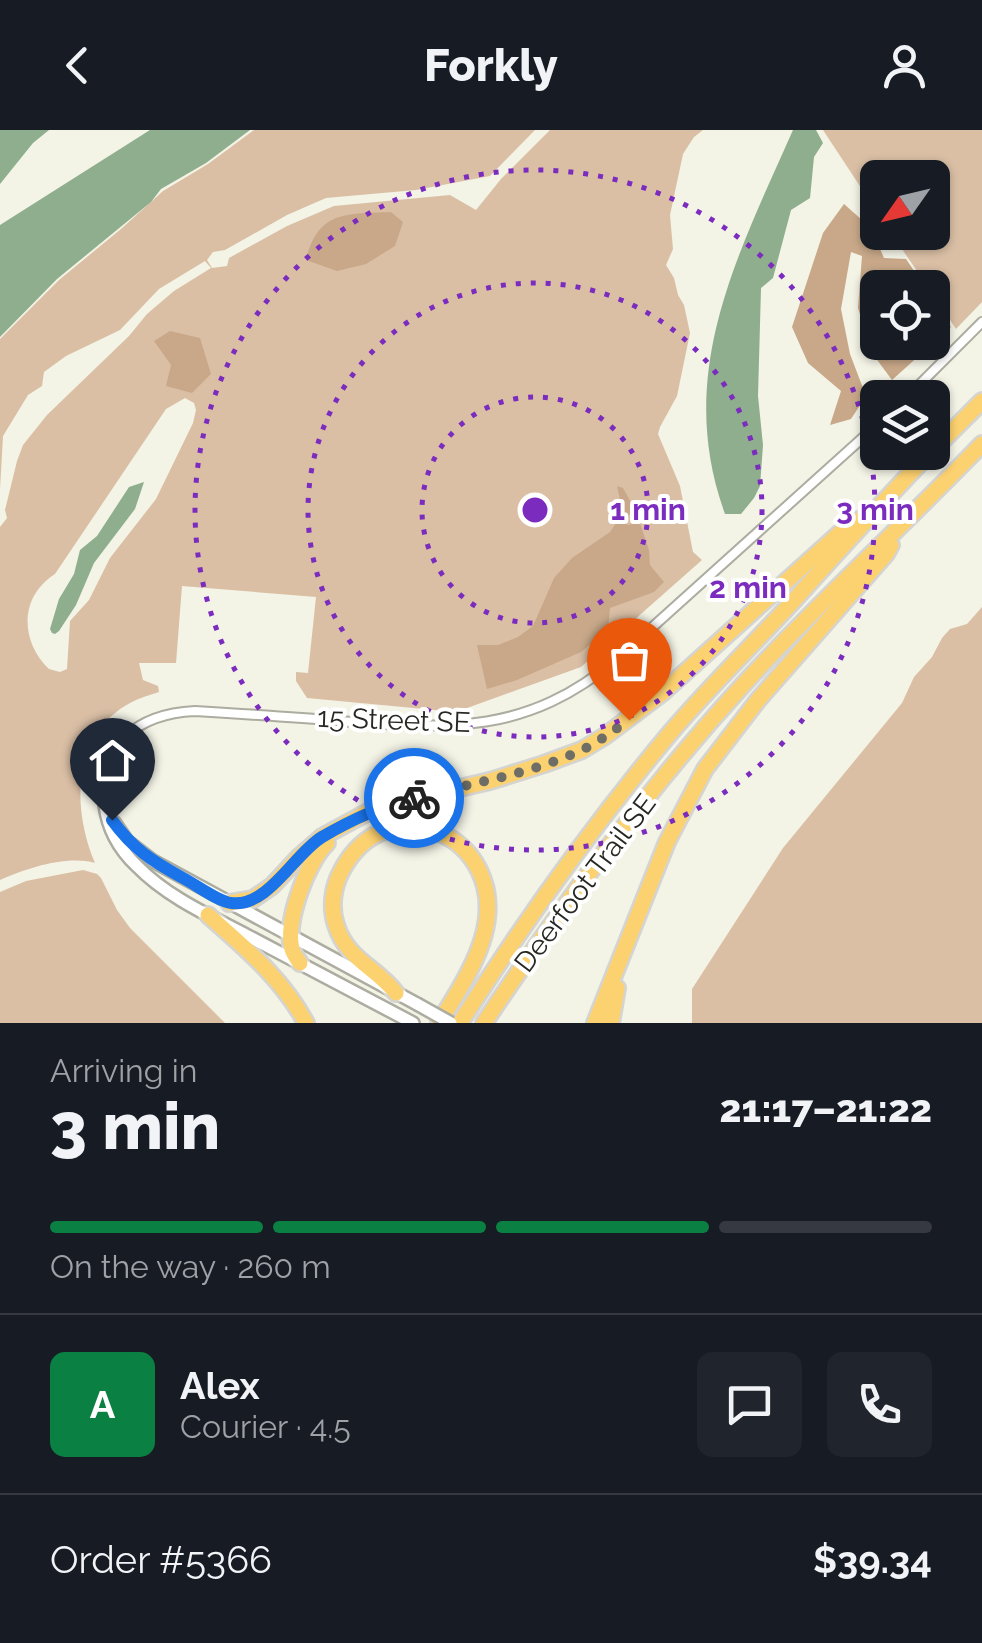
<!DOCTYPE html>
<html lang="en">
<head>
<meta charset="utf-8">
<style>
	body { margin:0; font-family:Raleway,sans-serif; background:#20242c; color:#f1f3f6; height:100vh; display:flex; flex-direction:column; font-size:38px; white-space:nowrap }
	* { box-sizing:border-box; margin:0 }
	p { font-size:32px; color:#9ea1a6 }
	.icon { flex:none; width:55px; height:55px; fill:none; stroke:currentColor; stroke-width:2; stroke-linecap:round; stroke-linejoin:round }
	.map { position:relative; height:893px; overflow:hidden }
	.sheet { display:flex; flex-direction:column; background:#171b24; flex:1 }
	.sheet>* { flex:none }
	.needle { width:65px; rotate:236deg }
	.fabs { position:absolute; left:860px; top:30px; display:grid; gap:20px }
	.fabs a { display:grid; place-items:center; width:90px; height:90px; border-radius:15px; background:#171b24; box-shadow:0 2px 8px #0004; font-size:50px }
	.pin { position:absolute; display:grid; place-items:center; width:85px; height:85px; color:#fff; margin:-102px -42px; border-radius:50% 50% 50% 0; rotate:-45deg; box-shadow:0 0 10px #0007 }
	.pin .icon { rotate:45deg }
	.courier { position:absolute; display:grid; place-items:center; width:100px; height:100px; margin:-50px; border:8px solid #1a73e8; border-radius:50%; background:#fff; color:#222; box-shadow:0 2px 12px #0007 }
	.summary em { font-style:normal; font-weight:800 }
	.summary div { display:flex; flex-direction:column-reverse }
	.summary { display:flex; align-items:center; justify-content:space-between; height:170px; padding:0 50px }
	h1 { font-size:65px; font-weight:800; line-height:75px }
	.bar { display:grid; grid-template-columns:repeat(4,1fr); gap:15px 10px; align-content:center; height:120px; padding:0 50px }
	.bar i { height:12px; border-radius:8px; background:#363941 }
	.bar .active { background:#0b8043 }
	.bar p { grid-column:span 4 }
	.line { display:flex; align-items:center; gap:25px; padding:0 50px; border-top:2px solid #363941 }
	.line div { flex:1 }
	.round { display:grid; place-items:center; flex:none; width:105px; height:105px; border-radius:15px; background:#20242c }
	header { display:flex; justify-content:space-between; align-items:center; height:130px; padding:0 50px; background:#171b24; font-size:45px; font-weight:800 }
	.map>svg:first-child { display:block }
	.green { fill:#dabfa5; fill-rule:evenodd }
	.forest { fill:#c8a889 }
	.water { fill:#8eae8e }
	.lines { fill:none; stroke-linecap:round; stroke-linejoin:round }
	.street-casing { stroke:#acaca0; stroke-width:12 }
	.secondary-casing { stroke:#acaca0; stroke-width:16 }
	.highway-casing { stroke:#d4d4d3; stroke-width:20 }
	.street { stroke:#fff; stroke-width:8 }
	.secondary { stroke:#fff; stroke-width:11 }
	.highway { stroke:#fcd170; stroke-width:15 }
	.secondary-bridge-casing { stroke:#acaca0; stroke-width:16; stroke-linecap:butt }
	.secondary-bridge { stroke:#fff; stroke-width:11 }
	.done { stroke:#6e6e67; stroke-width:10; stroke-dasharray:0 18 }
	.route { stroke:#1a73e8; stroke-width:12 }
	.ring { fill:none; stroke:#7b2cbf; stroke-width:5; stroke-dasharray:5 10 }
	.labels { text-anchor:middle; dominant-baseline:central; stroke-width:8; stroke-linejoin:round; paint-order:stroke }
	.street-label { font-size:28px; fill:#272723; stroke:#fff }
	.centre { fill:#7b2cbf; stroke:#fff; stroke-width:5 }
	.ring-label { font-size:30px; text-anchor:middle; font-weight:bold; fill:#7b2cbf; stroke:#fff; stroke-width:8; stroke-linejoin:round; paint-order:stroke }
</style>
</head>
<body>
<header><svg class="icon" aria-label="back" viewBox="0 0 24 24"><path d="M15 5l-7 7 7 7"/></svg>Forkly<svg class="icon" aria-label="person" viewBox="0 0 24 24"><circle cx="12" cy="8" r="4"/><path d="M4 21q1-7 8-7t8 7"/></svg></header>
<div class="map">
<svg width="982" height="893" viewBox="0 0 982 893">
	<rect width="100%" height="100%" fill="#f3f3e6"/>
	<g class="green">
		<path d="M 254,0 L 535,0 L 490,46 L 416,60 L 326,68 L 287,85 L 225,120 L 213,122 L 207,130 L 212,138 L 227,136 L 229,128 L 287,96 L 334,76 L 450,65 L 476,80 L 501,49 L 550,0 L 703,0 L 694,7 L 683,24 L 670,85 L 673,119 L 666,135 L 674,148 L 678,165 L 684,175 L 690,203 L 677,266 L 660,297 L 658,304 L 680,356 L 693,422 L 702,430 L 581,537 L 456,582 L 307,568 L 296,551 L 296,542 L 308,543 L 316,467 L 182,456 L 176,533 L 139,533 L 143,550 L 158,556 L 159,562 C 150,565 139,568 130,573 C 71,605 72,679 95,733 C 67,725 27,738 0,750 L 0,397 L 7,388 L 5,380 L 17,331 L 23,315 L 47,285 L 129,206 L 147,184 L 174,161 L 211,138 L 205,131 L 159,159 L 120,200 L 66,226 L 44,242 L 42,256 L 28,265 L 3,306 L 0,359 L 0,209 L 59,150 L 121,99 L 163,61 L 208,34 ZM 185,268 L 194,273 L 196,280 L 193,293 L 156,369 L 110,428 L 89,470 L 70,491 L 67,539 L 60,542 L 49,539 C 20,511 19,467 55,444 L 166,279 Z"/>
		<path d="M 823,0 L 982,0 L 982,172 L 956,199 L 933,164 L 932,158 L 928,157 L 891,103 L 932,102 L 932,48 L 878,48 L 877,82 Z"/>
		<path d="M 982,477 L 982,893 L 692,893 L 692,859 L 783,718 L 902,573 L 914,547 L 932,527 L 942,508 L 950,499 L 967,494 Z"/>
		<path d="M 83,740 L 97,744 L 101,748 L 117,780 L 130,798 L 225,893 L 0,893 L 0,762 L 26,751 Z"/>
	</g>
	<g class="forest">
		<path d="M 844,74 L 871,98 L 884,128 L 906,129 L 925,157 L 878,158 L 878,212 L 932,212 L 933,169 L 951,197 L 892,250 L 872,223 L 858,178 L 862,126 L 851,122 L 841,179 L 850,224 L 866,266 L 851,289 L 830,295 L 841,261 L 808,233 L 792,197 L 823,103 Z"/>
		<path d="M 391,82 L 403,92 L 395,116 L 366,134 L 337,141 L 306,130 C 318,80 347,84 391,82 Z"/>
		<path d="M 170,201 L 200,208 L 211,244 L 192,263 L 166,256 L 171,235 L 154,211 Z"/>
		<path d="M 617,356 L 623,358 L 632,374 L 627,395 L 640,393 L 649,420 L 650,435 L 664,452 L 654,462 L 610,478 L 608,499 L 581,522 L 517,550 L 487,559 L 477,515 L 498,515 L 518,507 L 533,496 L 554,448 L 572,428 L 610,402 L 618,390 L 621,374 Z"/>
	</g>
	<g class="water">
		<path d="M 0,0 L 49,0 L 33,13 L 0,54 Z"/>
		<path d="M 150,0 L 250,0 L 206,33 L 161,59 L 151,72 L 57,149 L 0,207 L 0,95 Z"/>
		<path d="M 793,0 L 816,0 L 823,13 L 814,27 L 810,68 L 791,80 L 773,148 L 761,158 L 758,266 L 763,315 L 760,356 L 754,368 L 741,384 L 725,384 C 674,244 737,127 793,0 Z"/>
		<path d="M 144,352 L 135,379 L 94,433 L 76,475 L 59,501 L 55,504 L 52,503 L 50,499 L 59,469 L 74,444 L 80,420 L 97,406 L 129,357 Z"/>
	</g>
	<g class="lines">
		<g class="street-casing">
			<g id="street">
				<path d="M 906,268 L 982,192"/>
				<path d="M 105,675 C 99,614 137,584 195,581 C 244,584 292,587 341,591 C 451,599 526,605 617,529 L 878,294"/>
			</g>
		</g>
		<g class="secondary-casing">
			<g id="secondary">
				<path d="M 105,675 C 108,699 120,720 137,736 C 167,767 210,786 248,806 C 303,835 358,864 413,893"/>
				<path d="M 114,692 L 127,711 L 153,731 L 417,874"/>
			</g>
		</g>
		<g class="highway-casing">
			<g id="highway">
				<path d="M 932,321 L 982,271"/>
				<path d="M 229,773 L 253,769 L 272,756 L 298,728 L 322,707 L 368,682 L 390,674 L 490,651 L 544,634 L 582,620 L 605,606 L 662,563 L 850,394 L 868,386"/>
				<path d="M 208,785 C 245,818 282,848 306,893"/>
				<path d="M 300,833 C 297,829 293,823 292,819 C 285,791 307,732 327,713"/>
				<path d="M 396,863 C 376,837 347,830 336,795 C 330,778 333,757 341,742 C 386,653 510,705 484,804 C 476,835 456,865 439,893"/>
				<path d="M 460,893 C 524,792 594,694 671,602 C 710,556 755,513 796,468 C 840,419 884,370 931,322"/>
				<path d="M 484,893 C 563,775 646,661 742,556 C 819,472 903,396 982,314"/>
				<path d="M 595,893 L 667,712 L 705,639 L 758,570 L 886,424 L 891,415"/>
				<path d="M 611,893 L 617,858"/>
			</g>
		</g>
		<use href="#street" class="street"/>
		<use href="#secondary" class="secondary"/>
		<use href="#highway" class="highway"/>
		<g class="secondary-bridge-casing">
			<path id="secondary-bridge" d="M 417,874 L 451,893"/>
		</g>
		<use href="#secondary-bridge" class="secondary-bridge"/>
	</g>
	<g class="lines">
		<path class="done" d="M 414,668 C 470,653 529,645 582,620 C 599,612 614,600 629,590"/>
		<path class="route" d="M 112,690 C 133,719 152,731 183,748 C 195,754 219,772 231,773 C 268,778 294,724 322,707 C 351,690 381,676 414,668"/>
	</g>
	<g class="ring">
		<circle cx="535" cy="380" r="113"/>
		<circle cx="535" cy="380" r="227"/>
		<circle cx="535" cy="380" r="340"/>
	</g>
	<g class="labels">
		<g class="street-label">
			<text transform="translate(394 590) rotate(2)">15 Street SE</text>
			<text transform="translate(585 753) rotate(-53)">Deerfoot Trail SE</text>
		</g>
	</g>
	<circle cx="535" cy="380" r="15" class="centre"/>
	<g class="ring-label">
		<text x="648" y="390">1 min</text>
		<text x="875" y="390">3 min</text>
		<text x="748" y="468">2 min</text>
	</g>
</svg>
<div class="fabs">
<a><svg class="needle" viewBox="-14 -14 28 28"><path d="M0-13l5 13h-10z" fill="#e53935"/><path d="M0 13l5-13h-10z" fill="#9ea1a6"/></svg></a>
<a><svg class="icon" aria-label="locate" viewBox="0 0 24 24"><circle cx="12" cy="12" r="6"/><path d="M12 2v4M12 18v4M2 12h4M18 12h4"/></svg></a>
<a><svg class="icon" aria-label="layers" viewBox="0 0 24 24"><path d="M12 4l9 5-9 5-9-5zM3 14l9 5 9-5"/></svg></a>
</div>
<div class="pin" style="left:629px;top:590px;background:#ea580c"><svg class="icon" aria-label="bag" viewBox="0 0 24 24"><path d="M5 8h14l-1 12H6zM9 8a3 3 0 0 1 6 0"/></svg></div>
<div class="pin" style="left:112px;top:690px;background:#1f2937"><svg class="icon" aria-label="home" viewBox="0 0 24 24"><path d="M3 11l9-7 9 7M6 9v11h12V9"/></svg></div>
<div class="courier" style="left:414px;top:668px"><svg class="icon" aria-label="bike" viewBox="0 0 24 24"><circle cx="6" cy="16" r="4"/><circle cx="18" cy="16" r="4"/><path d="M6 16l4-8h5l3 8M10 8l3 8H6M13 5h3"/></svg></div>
</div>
<section class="sheet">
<div class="summary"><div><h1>3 min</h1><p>Arriving in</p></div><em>21:17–21:22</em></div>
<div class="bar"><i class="active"></i><i class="active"></i><i class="active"></i><i></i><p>On the way · 260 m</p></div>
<div class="line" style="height:180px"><b class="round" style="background:#0b8043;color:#fff">A</b><div><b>Alex</b><p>Courier · 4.5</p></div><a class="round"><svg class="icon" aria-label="chat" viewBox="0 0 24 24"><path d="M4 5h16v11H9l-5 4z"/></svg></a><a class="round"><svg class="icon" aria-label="phone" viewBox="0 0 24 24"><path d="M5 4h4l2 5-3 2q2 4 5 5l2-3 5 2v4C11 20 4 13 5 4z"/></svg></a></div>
<div class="line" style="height:130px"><div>Order #5366</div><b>$39.34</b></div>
</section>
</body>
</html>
